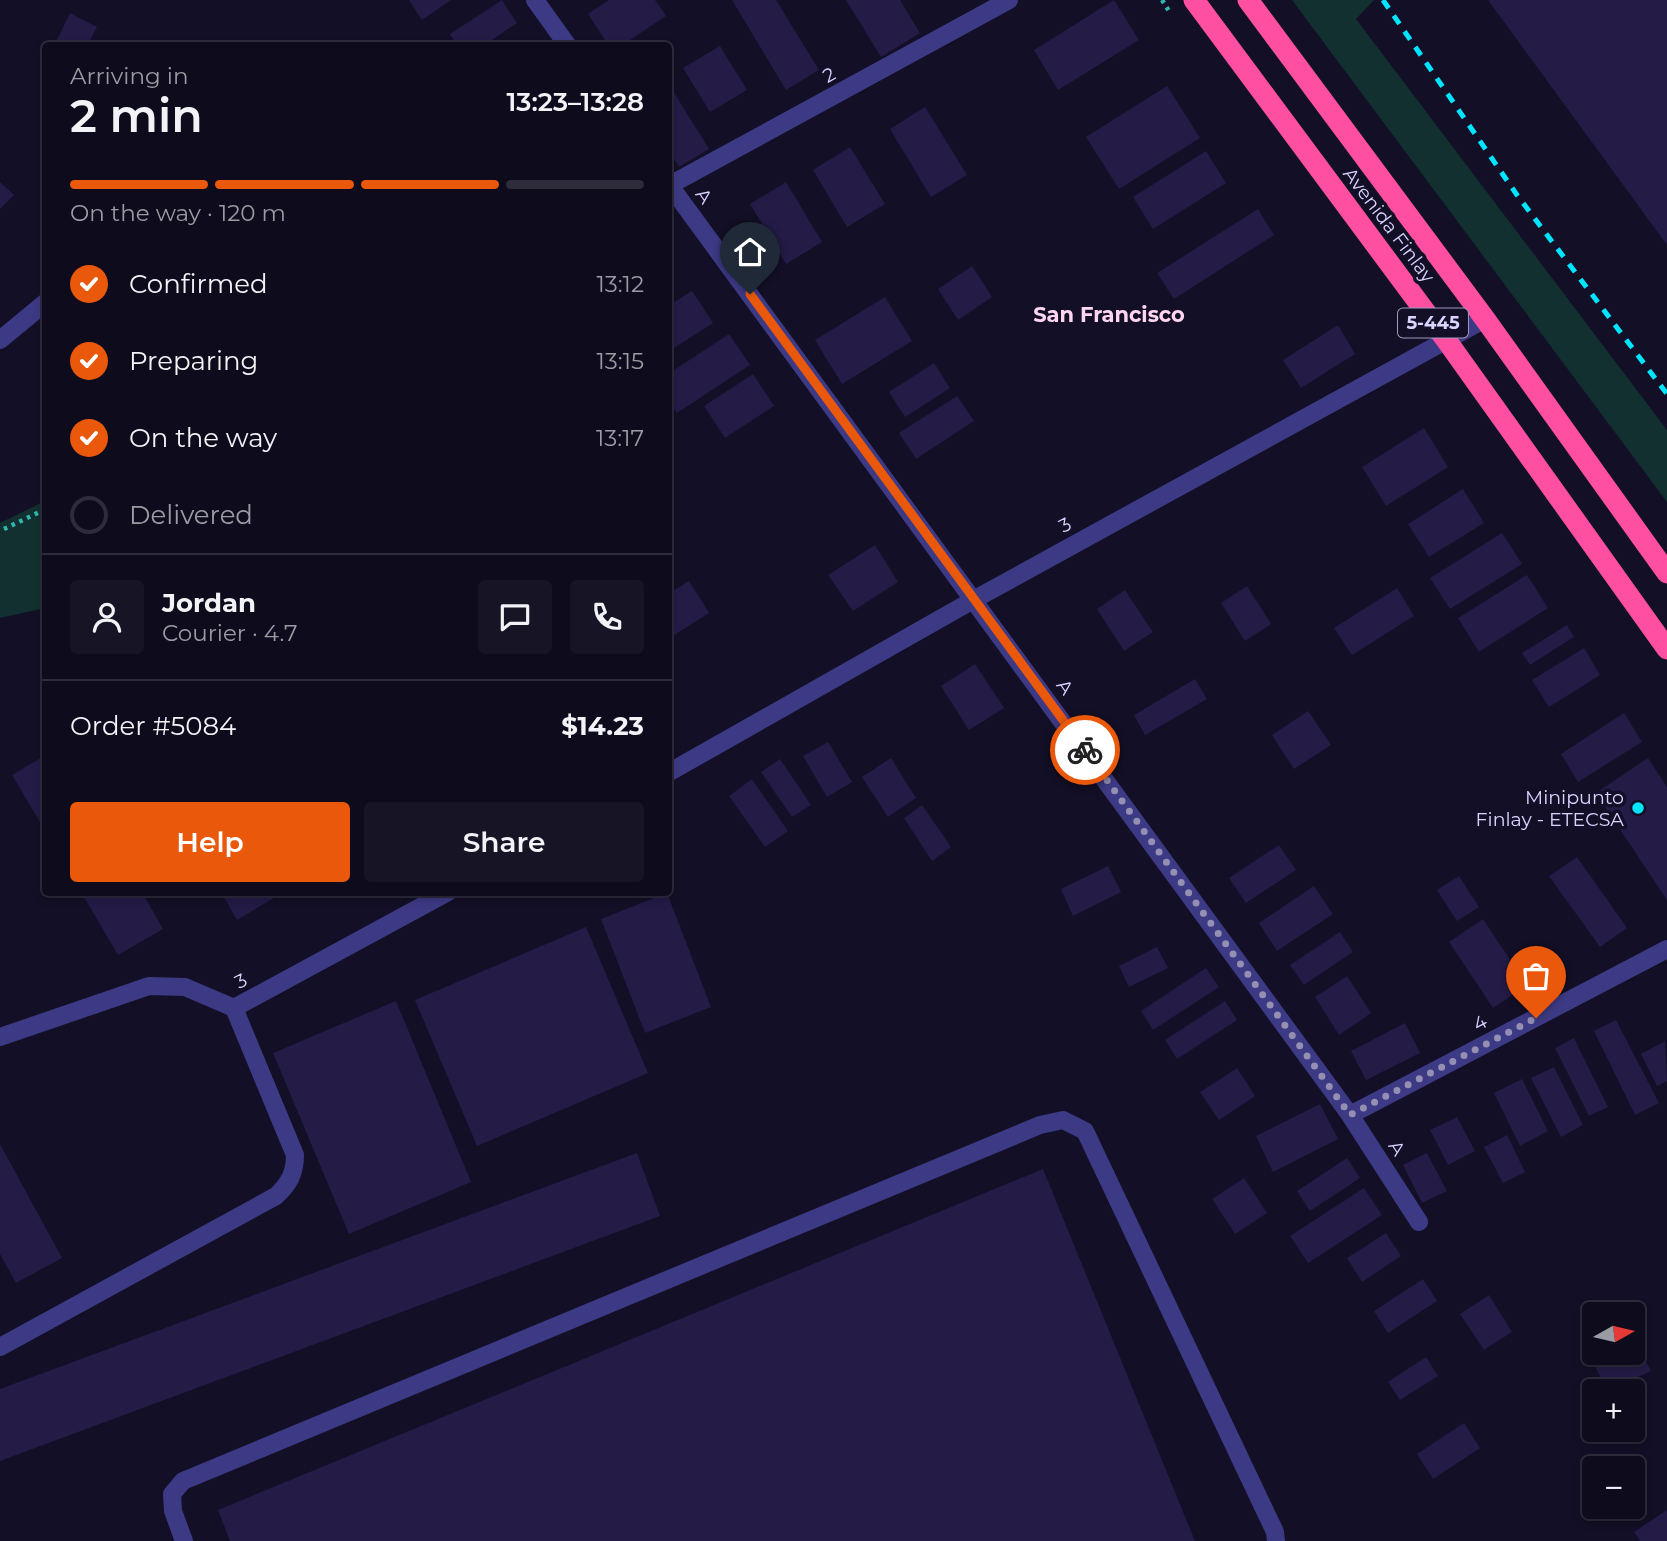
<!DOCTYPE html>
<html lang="en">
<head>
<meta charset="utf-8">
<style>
	body { margin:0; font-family:Montserrat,sans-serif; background:#171425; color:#f1f3f6; height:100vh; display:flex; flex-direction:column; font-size:26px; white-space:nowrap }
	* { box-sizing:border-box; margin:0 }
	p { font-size:23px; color:#9b9ba3 }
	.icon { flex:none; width:38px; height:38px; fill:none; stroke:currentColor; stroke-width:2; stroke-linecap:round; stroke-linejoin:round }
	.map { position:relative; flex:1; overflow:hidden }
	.details { position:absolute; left:42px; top:42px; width:630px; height:854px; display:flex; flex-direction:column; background:#0e0b1c; border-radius:7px; box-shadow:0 4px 10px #0003,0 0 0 2px #2e2b3b }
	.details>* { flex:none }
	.needle { width:46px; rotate:82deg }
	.controls { position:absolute; left:1582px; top:1302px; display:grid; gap:14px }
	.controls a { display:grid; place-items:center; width:63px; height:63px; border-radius:7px; background:#0e0b1c; box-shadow:0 4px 10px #0003,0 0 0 2px #2e2b3b; font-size:35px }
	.pin { position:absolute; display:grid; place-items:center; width:60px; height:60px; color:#fff; margin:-72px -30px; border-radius:50% 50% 50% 0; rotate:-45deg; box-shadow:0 0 7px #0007 }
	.pin .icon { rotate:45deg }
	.courier { position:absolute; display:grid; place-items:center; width:70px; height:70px; margin:-35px; border:5px solid #ea580c; border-radius:50%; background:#fff; color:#222; box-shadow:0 2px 9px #0007 }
	.head em { font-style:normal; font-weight:600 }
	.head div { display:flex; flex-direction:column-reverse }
	.head { display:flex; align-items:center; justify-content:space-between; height:119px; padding:0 28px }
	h1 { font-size:46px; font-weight:600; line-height:52px }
	.bar { display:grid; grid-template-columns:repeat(4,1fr); gap:10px 7px; align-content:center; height:84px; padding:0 28px }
	.bar i { height:9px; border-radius:5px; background:#2e2b3b }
	.bar .current { background:#ea580c }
	.bar p { grid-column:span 4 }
	.line { display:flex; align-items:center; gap:18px; padding:0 28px; border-top:2px solid #2e2b3b }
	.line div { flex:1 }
	.round { display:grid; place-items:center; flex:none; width:74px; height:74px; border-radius:7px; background:#171425 }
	ol { padding:0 28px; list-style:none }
	li { display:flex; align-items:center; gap:21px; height:77px }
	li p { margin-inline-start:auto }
	li .icon { padding:7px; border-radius:50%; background:#ea580c; color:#fff; stroke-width:4 }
	li:last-child { color:#9b9ba3 }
	li i { width:38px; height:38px; border:4px solid #2e2b3b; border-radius:50% }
	.action { display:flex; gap:14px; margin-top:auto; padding:14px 28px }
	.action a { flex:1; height:80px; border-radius:7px; background:#ea580c; color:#fff; font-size:28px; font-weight:600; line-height:80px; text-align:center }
	.action a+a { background:#171425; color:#f1f3f6 }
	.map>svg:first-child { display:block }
	.green { fill:#12302f }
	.building { fill:#241b47 }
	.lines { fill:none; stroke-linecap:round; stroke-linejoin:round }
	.path { stroke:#2fb8b0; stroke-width:4.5; stroke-dasharray:3.5 5; stroke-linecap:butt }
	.minor { stroke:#3d3a85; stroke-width:18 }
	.highway { stroke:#ff4fa3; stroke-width:21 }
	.rail { stroke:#00e5ff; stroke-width:5; stroke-dasharray:10 9; stroke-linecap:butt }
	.done { stroke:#948fb3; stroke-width:7; stroke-dasharray:0 12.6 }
	.route { stroke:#ea580c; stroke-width:9 }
	.poi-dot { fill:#00e5ff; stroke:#130f26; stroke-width:2.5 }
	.labels { text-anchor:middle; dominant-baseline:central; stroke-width:7; stroke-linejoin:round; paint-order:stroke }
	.shield { fill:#130f26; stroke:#9e99be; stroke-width:2 }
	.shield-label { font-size:18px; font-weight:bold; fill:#d9d4ff }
	.street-label { font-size:19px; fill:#d9d4ff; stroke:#130f26 }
	.poi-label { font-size:19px; fill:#d9d4ff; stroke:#130f26; text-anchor:end }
	.neighbourhood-label { font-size:21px; font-weight:bold; fill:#ffd6f0; stroke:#130f26 }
</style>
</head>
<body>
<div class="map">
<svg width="1667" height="1541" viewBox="0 0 1667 1541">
	<rect width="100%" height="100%" fill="#130f26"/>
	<g class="green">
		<path d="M 1292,0 L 1374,0 L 1356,19 L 1667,430 L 1667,502 Z"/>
		<path d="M 45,501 L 45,608 L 0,618 L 0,523 Z"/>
	</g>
	<g class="building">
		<path d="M 409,0 L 451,0 L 422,20 Z"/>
		<path d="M 502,0 L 517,23 L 483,46 L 457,46 L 450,34 Z"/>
		<path d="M 609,0 L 655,0 L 666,16 L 621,46 L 609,46 L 588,14 Z"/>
		<path d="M 732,0 L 776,0 L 819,70 L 786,90 Z"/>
		<path d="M 846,0 L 900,0 L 920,33 L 881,57 Z"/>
		<path d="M 1114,0 L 1139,40 L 1058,90 L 1034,50 Z"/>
		<path d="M 1488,0 L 1667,0 L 1667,245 Z"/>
		<path d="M 70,13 L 97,27 L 87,46 L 54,46 Z"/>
		<path d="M 720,46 L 747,90 L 710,112 L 683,68 Z"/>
		<path d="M 668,83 L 709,149 L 679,167 L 668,149 Z"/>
		<path d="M 1167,86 L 1200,138 L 1119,189 L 1086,137 Z"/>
		<path d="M 925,107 L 967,175 L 931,197 L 890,129 Z"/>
		<path d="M 850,147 L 885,204 L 847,227 L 813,170 Z"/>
		<path d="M 1206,151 L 1226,183 L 1153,229 L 1133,197 Z"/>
		<path d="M 0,182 L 14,195 L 0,209 Z"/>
		<path d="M 786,182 L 822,242 L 786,264 L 750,204 Z"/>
		<path d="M 1258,209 L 1274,235 L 1174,299 L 1157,273 Z"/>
		<path d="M 972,266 L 992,297 L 958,320 L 938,289 Z"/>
		<path d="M 692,291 L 713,323 L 668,352 L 668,306 Z"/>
		<path d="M 885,297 L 912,341 L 842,384 L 815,340 Z"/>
		<path d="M 1338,325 L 1355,354 L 1301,388 L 1283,360 Z"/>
		<path d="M 729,334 L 750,365 L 677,413 L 668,400 L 668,374 Z"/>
		<path d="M 934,363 L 950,388 L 905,417 L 889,392 Z"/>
		<path d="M 753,374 L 774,406 L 725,438 L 704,406 Z"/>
		<path d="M 957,396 L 974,421 L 916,459 L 899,433 Z"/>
		<path d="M 1424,428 L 1448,467 L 1386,506 L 1362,467 Z"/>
		<path d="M 1463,489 L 1484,523 L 1429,557 L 1408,524 Z"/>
		<path d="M 1502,533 L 1522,564 L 1450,609 L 1430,578 Z"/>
		<path d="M 875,545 L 898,582 L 853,611 L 828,575 Z"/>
		<path d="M 1527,575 L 1548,608 L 1479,652 L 1458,618 Z"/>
		<path d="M 689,581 L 709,613 L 668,639 L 668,594 Z"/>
		<path d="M 1247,586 L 1271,624 L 1245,641 L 1221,603 Z"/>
		<path d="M 1397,588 L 1414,616 L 1352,655 L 1334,628 Z"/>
		<path d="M 1125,590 L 1153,632 L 1124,651 L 1097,609 Z"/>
		<path d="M 1567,625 L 1574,637 L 1530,665 L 1522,653 Z"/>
		<path d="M 1584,648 L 1600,675 L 1549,707 L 1532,680 Z"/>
		<path d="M 975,664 L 1004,708 L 969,730 L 941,686 Z"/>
		<path d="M 1195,679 L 1207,699 L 1145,735 L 1134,715 Z"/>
		<path d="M 1308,711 L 1331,745 L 1294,769 L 1272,735 Z"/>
		<path d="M 1624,713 L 1642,742 L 1578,782 L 1561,754 Z"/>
		<path d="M 828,742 L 852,782 L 827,797 L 803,756 Z"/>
		<path d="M 46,755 L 46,832 L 12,775 Z"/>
		<path d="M 891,758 L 916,798 L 888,817 L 862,777 Z"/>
		<path d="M 1648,758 L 1667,787 L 1667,900 L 1596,793 Z"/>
		<path d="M 780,759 L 811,805 L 792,817 L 761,772 Z"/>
		<path d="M 752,779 L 788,831 L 765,847 L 729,796 Z"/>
		<path d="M 922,805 L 951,847 L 932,861 L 904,818 Z"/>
		<path d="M 1279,845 L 1296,870 L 1246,903 L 1229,878 Z"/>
		<path d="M 1577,857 L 1627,928 L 1600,947 L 1549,876 Z"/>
		<path d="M 1108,866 L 1121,892 L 1073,916 L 1061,889 Z"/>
		<path d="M 1459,876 L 1479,907 L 1457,921 L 1437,890 Z"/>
		<path d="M 1314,886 L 1333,914 L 1277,951 L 1259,923 Z"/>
		<path d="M 81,892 L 142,892 L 163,929 L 118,955 Z"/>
		<path d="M 221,892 L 284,892 L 237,920 Z"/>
		<path d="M 667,893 L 711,1007 L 645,1033 L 601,919 Z"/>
		<path d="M 1483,919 L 1527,985 L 1493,1008 L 1449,942 Z"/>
		<path d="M 586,927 L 648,1073 L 477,1146 L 415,1000 Z"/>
		<path d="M 1340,932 L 1353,952 L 1304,985 L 1290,965 Z"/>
		<path d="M 1157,947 L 1168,968 L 1129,987 L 1119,966 Z"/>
		<path d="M 1206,968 L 1219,987 L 1153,1030 L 1141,1011 Z"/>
		<path d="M 1347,976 L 1371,1013 L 1339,1035 L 1315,997 Z"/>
		<path d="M 396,1001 L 471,1182 L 349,1234 L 273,1053 Z"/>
		<path d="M 1225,1001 L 1237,1020 L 1177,1059 L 1165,1040 Z"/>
		<path d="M 1616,1020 L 1659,1103 L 1635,1115 L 1594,1031 Z"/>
		<path d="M 1405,1023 L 1420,1053 L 1366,1080 L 1351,1051 Z"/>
		<path d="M 1574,1038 L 1608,1107 L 1589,1116 L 1555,1048 Z"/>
		<path d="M 1665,1041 L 1667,1081 L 1657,1086 L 1641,1054 Z"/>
		<path d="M 1554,1067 L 1583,1125 L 1561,1137 L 1531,1078 Z"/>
		<path d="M 1237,1068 L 1255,1096 L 1219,1120 L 1200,1092 Z"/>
		<path d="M 1522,1079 L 1548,1131 L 1520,1146 L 1494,1093 Z"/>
		<path d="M 1320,1104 L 1338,1139 L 1273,1172 L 1256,1136 Z"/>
		<path d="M 1457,1117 L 1475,1151 L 1448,1165 L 1430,1130 Z"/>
		<path d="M 1507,1135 L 1525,1172 L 1503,1183 L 1484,1147 Z"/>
		<path d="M 0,1144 L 62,1258 L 16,1283 L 0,1254 Z"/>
		<path d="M 637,1153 L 660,1216 L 0,1461 L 0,1389 Z"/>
		<path d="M 1427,1153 L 1447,1191 L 1422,1203 L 1403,1165 Z"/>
		<path d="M 1347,1158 L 1360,1178 L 1310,1211 L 1297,1191 Z"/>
		<path d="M 1043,1169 L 1195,1541 L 230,1541 L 218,1510 Z"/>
		<path d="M 1244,1178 L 1267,1213 L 1235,1234 L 1212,1199 Z"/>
		<path d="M 1364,1188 L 1382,1215 L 1308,1263 L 1290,1236 Z"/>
		<path d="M 1386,1233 L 1401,1256 L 1362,1282 L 1347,1258 Z"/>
		<path d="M 1423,1279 L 1437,1301 L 1388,1333 L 1374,1311 Z"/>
		<path d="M 1489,1295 L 1512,1332 L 1484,1350 L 1460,1314 Z"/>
		<path d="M 1633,1337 L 1651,1371 L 1608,1391 L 1591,1359 L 1604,1353 L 1633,1353 Z"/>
		<path d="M 1426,1357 L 1438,1376 L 1400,1400 L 1388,1382 Z"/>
		<path d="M 1464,1423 L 1480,1448 L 1433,1479 L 1417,1454 Z"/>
		<path d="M 1667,1510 L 1667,1541 L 1640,1541 L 1634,1532 Z"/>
	</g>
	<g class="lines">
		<g class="path">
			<path d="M 1162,0 L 1169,11"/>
			<path d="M 4,529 L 46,509"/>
		</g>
		<g class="minor">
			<path d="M 535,0 L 568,46"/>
			<path d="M 668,183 L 1350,1115 L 1419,1222"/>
			<path d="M 668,186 L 1009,0"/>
			<path d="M 0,340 L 46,302"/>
			<path d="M 668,773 L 975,599 L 1485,319"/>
			<path d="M 0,1037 L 149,986 L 185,987 L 234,1008 L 448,892"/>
			<path d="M 1350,1115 L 1667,949"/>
			<path d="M 0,1347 L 276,1196 C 289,1184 295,1173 295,1155 L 234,1008"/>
			<path d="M 184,1541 L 173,1511 L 172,1494 L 183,1481 L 1040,1125 L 1063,1120 L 1085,1131 L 1275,1532 L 1276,1541"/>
		</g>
		<g class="highway">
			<path d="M 1194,0 L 1447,341 L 1667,649"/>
			<path d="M 1248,0 L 1485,319 L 1667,573"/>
		</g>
		<path class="rail" d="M 1383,0 L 1517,195 L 1667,394"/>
	</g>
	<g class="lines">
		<path class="done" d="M 1085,750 L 1350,1115 L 1536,1018"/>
		<path class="route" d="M 750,294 L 1085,750"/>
	</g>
	<circle class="poi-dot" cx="1638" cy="808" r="7"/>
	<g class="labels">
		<rect class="shield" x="1398" y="308.5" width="70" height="29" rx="5"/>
		<g class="shield-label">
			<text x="1433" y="323">5-445</text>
		</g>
		<g class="street-label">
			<text transform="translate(829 75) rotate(-29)">2</text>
			<text transform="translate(704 196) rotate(54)">A</text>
			<text transform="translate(1389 225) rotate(53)">Avenida Finlay</text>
			<text transform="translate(1065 525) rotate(-29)">3</text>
			<text transform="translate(1065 687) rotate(54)">A</text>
			<text transform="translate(241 981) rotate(-28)">3</text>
			<text transform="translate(1480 1023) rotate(-28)">4</text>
			<text transform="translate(1397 1148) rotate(57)">A</text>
		</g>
		<g class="poi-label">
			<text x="1624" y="797">Minipunto<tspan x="1624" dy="22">Finlay - ETECSA</tspan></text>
		</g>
		<g class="neighbourhood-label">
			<text x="1109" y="314">San Francisco</text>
		</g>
	</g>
</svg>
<div class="controls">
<a><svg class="needle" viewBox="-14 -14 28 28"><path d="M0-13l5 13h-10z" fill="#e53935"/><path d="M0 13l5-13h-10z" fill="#9b9ba3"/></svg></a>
<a>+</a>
<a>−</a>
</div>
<div class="pin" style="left:1536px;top:1018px;background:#ea580c"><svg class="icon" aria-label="bag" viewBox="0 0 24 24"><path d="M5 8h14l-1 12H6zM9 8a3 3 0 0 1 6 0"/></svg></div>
<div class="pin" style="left:750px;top:294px;background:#1f2937"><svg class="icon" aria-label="home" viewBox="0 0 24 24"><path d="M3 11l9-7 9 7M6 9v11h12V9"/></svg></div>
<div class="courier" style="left:1085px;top:750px"><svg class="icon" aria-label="bike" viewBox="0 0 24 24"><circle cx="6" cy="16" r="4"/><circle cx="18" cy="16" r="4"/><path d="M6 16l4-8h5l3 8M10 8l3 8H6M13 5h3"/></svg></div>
<section class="details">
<div class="head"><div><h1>2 min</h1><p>Arriving in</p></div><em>13:23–13:28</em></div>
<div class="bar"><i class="current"></i><i class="current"></i><i class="current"></i><i></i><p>On the way · 120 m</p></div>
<ol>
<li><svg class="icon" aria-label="check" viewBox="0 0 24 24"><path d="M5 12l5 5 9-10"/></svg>Confirmed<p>13:12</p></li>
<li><svg class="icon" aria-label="check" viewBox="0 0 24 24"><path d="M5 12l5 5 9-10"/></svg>Preparing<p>13:15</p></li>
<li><svg class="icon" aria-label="check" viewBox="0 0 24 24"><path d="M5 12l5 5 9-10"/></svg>On the way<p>13:17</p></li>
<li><i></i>Delivered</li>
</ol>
<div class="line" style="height:126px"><a class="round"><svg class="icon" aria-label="person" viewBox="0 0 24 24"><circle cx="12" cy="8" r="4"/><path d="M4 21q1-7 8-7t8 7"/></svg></a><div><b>Jordan</b><p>Courier · 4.7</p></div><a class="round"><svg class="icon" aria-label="chat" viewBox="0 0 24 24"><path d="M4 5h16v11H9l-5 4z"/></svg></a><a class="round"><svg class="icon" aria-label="phone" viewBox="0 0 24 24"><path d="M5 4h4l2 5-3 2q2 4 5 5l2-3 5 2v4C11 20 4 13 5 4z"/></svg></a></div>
<div class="line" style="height:91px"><div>Order #5084</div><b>$14.23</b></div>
<div class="action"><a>Help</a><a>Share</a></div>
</section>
</div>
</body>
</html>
